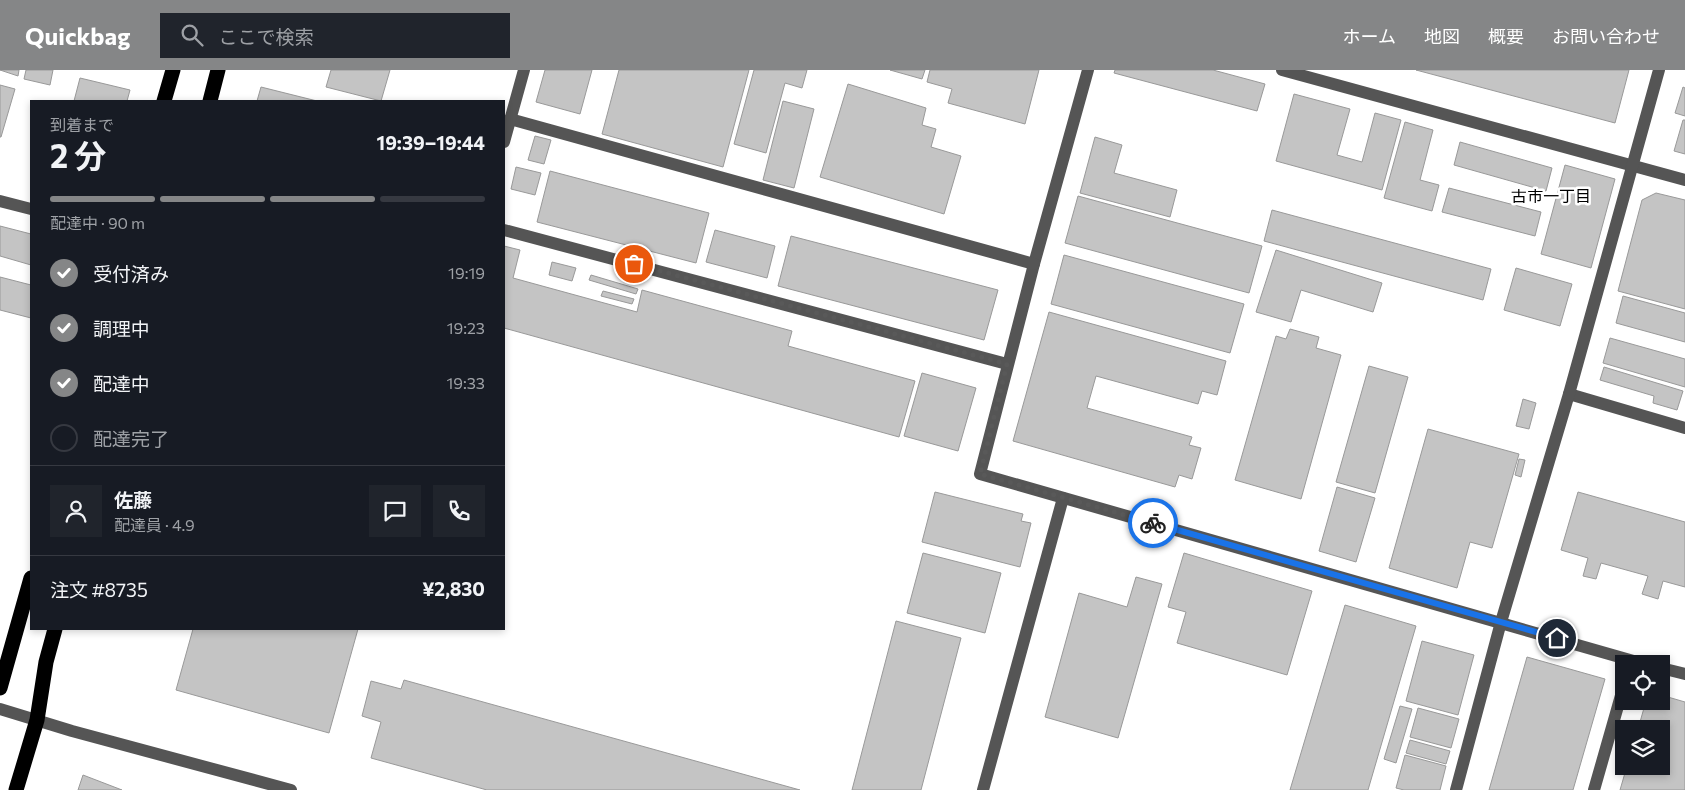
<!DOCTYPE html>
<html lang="ja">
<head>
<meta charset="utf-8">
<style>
	body { margin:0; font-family:Commissioner,"Noto Sans JP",sans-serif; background:#20242c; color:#f1f3f6; height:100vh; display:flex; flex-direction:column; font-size:19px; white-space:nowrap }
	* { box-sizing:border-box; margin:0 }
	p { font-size:16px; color:#9ea1a6 }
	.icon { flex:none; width:28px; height:28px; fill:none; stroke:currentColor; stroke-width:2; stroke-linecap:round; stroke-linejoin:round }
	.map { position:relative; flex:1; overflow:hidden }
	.sheet { position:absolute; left:30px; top:30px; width:475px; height:530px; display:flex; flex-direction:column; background:#171b24; border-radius:0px; box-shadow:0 2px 8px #0003 }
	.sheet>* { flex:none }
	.controls { position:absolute; left:1615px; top:585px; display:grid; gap:10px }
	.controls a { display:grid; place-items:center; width:55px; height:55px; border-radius:0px; background:#171b24; box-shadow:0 2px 8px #0003; font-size:25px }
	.pin { position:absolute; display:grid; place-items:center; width:42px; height:42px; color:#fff; margin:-21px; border:2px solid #fff; border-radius:50%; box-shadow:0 1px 5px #0007 }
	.courier { position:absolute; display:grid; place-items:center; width:50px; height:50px; margin:-25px; border:4px solid #1a73e8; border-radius:50%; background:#fff; color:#222; box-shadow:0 1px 6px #0007 }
	.overview em { font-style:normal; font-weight:700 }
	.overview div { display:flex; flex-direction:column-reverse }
	.overview { display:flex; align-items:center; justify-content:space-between; height:85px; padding:0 20px }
	h1 { font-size:32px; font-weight:700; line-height:38px }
	.bar { display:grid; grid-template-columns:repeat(4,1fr); gap:8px 5px; align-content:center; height:60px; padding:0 20px }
	.bar i { height:6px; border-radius:4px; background:#363941 }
	.bar .current { background:#858687 }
	.bar p { grid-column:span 4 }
	.line { display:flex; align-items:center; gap:12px; padding:0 20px; border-top:1px solid #363941 }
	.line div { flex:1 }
	.round { display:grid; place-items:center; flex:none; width:52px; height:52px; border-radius:0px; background:#20242c }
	ol { padding:0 20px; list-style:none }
	li { display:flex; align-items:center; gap:15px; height:55px }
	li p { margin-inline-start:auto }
	li .icon { padding:5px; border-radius:50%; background:#858687; color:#fff; stroke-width:4 }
	li:last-child { color:#9ea1a6 }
	li i { width:28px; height:28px; border:2px solid #363941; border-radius:50% }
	header { display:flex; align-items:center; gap:30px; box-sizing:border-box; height:70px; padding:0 25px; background:#858687; color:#fff }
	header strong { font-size:24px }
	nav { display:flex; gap:28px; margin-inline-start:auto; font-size:18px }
	.search { width:350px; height:45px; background:#20242c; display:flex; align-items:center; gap:12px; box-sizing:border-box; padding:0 18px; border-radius:0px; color:#9ea1a6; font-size:19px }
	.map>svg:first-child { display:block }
	.building { fill:#c4c4c4; stroke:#999 }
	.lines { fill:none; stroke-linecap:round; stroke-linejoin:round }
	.minor { stroke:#555; stroke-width:12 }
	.highway { stroke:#000; stroke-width:15 }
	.done { stroke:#595959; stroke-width:5; stroke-dasharray:0 9 }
	.route { stroke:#1a73e8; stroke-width:6 }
	.labels { text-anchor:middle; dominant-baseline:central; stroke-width:5; stroke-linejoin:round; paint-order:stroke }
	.neighbourhood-label { font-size:16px; fill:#000; stroke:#fff }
</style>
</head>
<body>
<header>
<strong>Quickbag</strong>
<div class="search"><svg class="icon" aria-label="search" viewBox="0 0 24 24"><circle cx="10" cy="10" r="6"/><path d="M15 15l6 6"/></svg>ここで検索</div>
<nav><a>ホーム</a><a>地図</a><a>概要</a><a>お問い合わせ</a></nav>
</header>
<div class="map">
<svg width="1685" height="720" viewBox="0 0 1685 720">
	<rect width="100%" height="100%" fill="#fff"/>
	<g class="building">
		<path d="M 0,0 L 19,0 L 18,6 Z"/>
		<path d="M 26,0 L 53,0 L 50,15 L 24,9 Z"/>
		<path d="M 331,0 L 390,0 L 381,31 L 326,17 Z"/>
		<path d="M 545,0 L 592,0 L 580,44 L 536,32 Z"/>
		<path d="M 619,0 L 749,0 L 723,97 L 602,64 Z"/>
		<path d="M 754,0 L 807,0 L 802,18 L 785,13 L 766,83 L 734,74 Z"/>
		<path d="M 890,0 L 925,0 L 922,9 Z"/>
		<path d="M 930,0 L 1039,0 L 1025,54 L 948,33 L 952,19 L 927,12 Z"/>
		<path d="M 1115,0 L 1213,0 L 1265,14 L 1257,41 L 1114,3 Z"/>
		<path d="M 1416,0 L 1629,0 L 1615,53 Z"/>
		<path d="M 80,8 L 130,20 L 127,31 L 74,31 Z"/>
		<path d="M 848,14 L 926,38 L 922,55 L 936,59 L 931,77 L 961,86 L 944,144 L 820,107 Z"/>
		<path d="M 0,15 L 15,19 L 1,67 L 0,67 Z"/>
		<path d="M 261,17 L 317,31 L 257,31 Z"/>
		<path d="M 1683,17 L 1685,18 L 1685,46 L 1675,43 Z"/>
		<path d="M 1294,24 L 1350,39 L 1337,85 L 1362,92 L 1375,43 L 1401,50 L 1382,120 L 1276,91 Z"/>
		<path d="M 783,31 L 814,39 L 794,118 L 763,110 Z"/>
		<path d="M 1683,50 L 1685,50 L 1685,84 L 1674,81 Z"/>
		<path d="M 1405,52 L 1433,60 L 1420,110 L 1439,115 L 1432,141 L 1384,128 Z"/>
		<path d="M 535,66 L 551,70 L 544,94 L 528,90 Z"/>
		<path d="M 1095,67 L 1122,75 L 1114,103 L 1177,120 L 1170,147 L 1080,123 Z"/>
		<path d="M 1460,72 L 1552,98 L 1546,121 L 1454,95 Z"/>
		<path d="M 1565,95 L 1615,109 L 1591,198 L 1541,184 Z"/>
		<path d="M 516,97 L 541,103 L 535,125 L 511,119 Z"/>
		<path d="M 550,101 L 709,143 L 696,193 L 537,152 Z"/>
		<path d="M 1449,118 L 1541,142 L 1535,166 L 1442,142 Z"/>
		<path d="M 1656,123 L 1685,130 L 1685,239 L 1618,221 L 1642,130 Z"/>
		<path d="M 1078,126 L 1262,176 L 1249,223 L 1065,173 Z"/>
		<path d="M 1272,140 L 1491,199 L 1483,230 L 1264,171 Z"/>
		<path d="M 0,156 L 31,164 L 31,195 L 0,186 Z"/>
		<path d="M 715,160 L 775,176 L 767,208 L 706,192 Z"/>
		<path d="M 791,166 L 998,220 L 984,270 L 778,216 Z"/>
		<path d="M 504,176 L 520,180 L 513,208 L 637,242 L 642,220 L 792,261 L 788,276 L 915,311 L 899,367 L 504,258 Z"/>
		<path d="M 1276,180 L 1382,213 L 1373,242 L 1301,220 L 1291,252 L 1256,242 Z"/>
		<path d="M 1064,185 L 1244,234 L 1230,283 L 1051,234 Z"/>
		<path d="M 552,192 L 576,198 L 572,211 L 549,205 Z"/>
		<path d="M 1516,198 L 1572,214 L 1560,256 L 1504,240 Z"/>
		<path d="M 591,205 L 638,219 L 636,224 L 589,210 Z"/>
		<path d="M 0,207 L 31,215 L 31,248 L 0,240 Z"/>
		<path d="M 603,221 L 634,229 L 632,234 L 601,226 Z"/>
		<path d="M 1623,226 L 1685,243 L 1685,272 L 1616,253 Z"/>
		<path d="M 1049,242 L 1226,291 L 1217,325 L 1202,321 L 1198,334 L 1096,306 L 1087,338 L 1192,367 L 1189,375 L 1201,378 L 1192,409 L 1179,405 L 1175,417 L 1013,371 Z"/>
		<path d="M 1290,259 L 1319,267 L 1316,278 L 1341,285 L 1301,429 L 1235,410 L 1276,266 L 1286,269 Z"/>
		<path d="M 1610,268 L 1685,289 L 1685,317 L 1603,293 Z"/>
		<path d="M 1369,296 L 1408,307 L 1375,423 L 1336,412 Z"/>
		<path d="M 1604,297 L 1683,321 L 1677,340 L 1653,333 L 1654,326 L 1600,310 Z"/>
		<path d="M 922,303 L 976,318 L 958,381 L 904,366 Z"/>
		<path d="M 1523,329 L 1536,333 L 1529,359 L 1516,356 Z"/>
		<path d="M 1428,359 L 1519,384 L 1492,478 L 1470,472 L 1457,518 L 1389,498 Z"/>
		<path d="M 1519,389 L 1525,390 L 1521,407 L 1515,405 Z"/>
		<path d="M 1337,417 L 1375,428 L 1356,492 L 1319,481 Z"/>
		<path d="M 935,422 L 1023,444 L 1021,451 L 1031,453 L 1020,497 L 922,472 Z"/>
		<path d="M 1578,422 L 1685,452 L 1685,517 L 1663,511 L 1658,529 L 1642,524 L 1648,506 L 1601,493 L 1596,509 L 1583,506 L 1588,488 L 1561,480 Z"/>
		<path d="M 923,483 L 1001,503 L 985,563 L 907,543 Z"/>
		<path d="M 1184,483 L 1312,521 L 1287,605 L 1177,573 L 1186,542 L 1168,537 Z"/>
		<path d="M 1136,507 L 1162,514 L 1118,668 L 1045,647 L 1079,523 L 1127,537 Z"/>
		<path d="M 1345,535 L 1416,556 L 1368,720 L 1290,720 Z"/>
		<path d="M 896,551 L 961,568 L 921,720 L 852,720 Z"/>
		<path d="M 193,559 L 358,559 L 329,663 L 176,620 Z"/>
		<path d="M 1422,571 L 1474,585 L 1458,645 L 1406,631 Z"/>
		<path d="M 1527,587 L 1605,609 L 1573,720 L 1489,720 Z"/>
		<path d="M 404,610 L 800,720 L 487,720 L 371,688 L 381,652 L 362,646 L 371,611 L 401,619 Z"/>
		<path d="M 1661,625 L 1685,632 L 1685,720 L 1620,720 L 1627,696 L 1661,696 L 1661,659 L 1638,659 L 1646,631 L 1661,631 Z"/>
		<path d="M 1400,636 L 1412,639 L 1396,693 L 1384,689 Z"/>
		<path d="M 1418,638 L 1459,649 L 1451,678 L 1410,667 Z"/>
		<path d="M 1410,670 L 1450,681 L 1446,694 L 1406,683 Z"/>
		<path d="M 1405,685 L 1446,696 L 1440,720 L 1404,720 L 1396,718 Z"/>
		<path d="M 83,705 L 122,720 L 78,720 Z"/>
	</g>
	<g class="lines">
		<g class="minor">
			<path d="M 1088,0 L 1034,194 L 980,404 L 1644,594"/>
			<path d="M 1282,0 L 1685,110"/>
			<path d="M 510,49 L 1034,194"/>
			<path d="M 504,72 L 524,0"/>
			<path d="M 0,131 L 31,139"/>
			<path d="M 504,160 L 1007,294"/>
			<path d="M 1569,324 L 1685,358"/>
			<path d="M 1661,598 L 1685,604"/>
			<path d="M 0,639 L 72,661 L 291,720"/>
			<path d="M 983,720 L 1063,428"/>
			<path d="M 1456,720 L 1501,552 L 1569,324 L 1659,0"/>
			<path d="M 1594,720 L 1624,615"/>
		</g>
		<g class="highway">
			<path d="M 164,31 L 173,0"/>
			<path d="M 210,31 L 218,0"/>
			<path d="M 0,618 L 31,508"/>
			<path d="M 16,720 L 37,650 L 46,592 L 55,559"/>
		</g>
	</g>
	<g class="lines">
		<path class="done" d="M 634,194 L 1007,294 L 980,404 L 1153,453"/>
		<path class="route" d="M 1153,453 L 1557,568"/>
	</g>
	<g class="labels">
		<g class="neighbourhood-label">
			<text x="1551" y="125">古市一丁目</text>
		</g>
	</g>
</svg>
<div class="controls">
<a><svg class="icon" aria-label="locate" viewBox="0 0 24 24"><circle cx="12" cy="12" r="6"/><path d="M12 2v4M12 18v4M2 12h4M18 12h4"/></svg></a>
<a><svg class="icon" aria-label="layers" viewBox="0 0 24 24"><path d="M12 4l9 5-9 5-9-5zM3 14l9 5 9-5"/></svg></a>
</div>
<div class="pin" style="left:634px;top:194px;background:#ea580c"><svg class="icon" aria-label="bag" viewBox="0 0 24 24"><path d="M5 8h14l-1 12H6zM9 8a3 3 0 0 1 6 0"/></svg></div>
<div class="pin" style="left:1557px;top:568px;background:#1f2937"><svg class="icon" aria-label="home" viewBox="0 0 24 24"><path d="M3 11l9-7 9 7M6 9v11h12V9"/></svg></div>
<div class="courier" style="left:1153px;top:453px"><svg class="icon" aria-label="bike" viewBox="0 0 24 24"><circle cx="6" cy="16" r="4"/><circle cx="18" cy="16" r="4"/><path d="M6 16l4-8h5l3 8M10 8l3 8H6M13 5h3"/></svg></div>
<section class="sheet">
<div class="overview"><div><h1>2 分</h1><p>到着まで</p></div><em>19:39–19:44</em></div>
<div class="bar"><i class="current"></i><i class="current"></i><i class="current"></i><i></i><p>配達中 · 90 m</p></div>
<ol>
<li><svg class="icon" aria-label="check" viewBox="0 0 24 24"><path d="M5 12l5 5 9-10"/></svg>受付済み<p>19:19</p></li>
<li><svg class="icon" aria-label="check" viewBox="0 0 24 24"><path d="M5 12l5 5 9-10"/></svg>調理中<p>19:23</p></li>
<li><svg class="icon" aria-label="check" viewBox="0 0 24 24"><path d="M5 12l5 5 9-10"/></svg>配達中<p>19:33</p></li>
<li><i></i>配達完了</li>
</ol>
<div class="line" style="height:90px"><a class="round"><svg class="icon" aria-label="person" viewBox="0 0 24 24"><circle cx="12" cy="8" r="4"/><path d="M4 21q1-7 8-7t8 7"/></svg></a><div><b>佐藤</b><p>配達員 · 4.9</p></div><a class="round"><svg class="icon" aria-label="chat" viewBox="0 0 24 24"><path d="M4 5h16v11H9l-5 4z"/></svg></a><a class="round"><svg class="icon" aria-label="phone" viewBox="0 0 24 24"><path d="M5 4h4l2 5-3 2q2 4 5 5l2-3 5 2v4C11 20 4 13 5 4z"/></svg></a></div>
<div class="line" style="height:65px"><div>注文 #8735</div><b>¥2,830</b></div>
</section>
</div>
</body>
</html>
